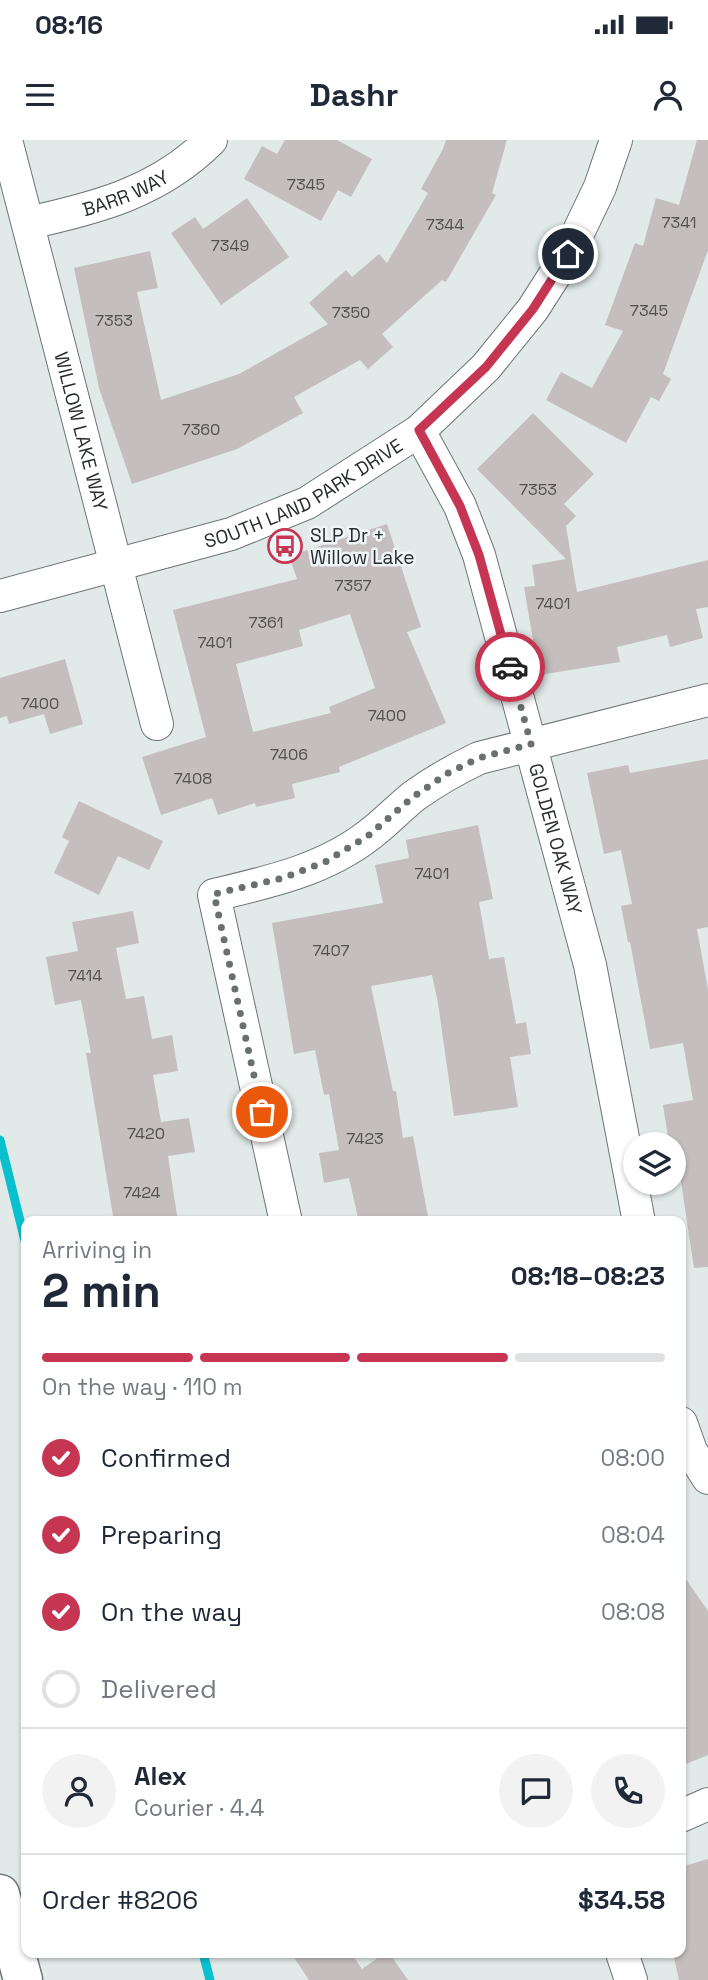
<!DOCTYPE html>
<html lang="en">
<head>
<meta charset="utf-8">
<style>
	body { margin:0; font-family:"Space Grotesk",sans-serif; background:#f2f2f3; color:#1f2937; height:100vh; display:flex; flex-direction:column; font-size:26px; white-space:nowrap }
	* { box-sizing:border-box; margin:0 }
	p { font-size:23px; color:#747a83 }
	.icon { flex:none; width:38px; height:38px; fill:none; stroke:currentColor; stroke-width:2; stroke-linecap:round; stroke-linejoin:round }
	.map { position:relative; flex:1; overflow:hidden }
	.panel { position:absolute; left:21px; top:1076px; width:665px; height:742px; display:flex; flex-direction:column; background:#fff; border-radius:14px; box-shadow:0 2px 5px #0004 }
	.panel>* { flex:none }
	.tools { position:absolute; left:623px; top:992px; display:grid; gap:14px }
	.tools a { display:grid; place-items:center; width:63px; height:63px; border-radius:50%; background:#fff; box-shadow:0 2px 5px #0004; font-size:35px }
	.pin { position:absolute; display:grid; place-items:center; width:60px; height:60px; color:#fff; margin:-30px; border:4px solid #fff; border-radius:50%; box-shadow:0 2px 7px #0007 }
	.courier { position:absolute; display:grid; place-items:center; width:70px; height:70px; margin:-35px; border:5px solid #c63652; border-radius:50%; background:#fff; color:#222; box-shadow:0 2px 9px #0007 }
	.head em { font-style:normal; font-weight:600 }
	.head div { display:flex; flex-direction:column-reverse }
	.head { display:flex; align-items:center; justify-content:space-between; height:119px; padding:0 21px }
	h1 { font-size:46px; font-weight:600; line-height:52px }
	.bar { display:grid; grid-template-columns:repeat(4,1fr); gap:10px 7px; align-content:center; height:84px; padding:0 21px }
	.bar i { height:9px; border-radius:5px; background:#e0e1e3 }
	.bar .selected { background:#c63652 }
	.bar p { grid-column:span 4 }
	.line { display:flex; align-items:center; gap:18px; padding:0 21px; border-top:2px solid #e0e1e3 }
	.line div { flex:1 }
	.round { display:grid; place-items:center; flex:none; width:74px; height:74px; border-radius:37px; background:#f2f2f3 }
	ol { padding:0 21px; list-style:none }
	li { display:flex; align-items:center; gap:21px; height:77px }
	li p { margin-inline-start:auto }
	li .icon { padding:7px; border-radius:50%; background:#c63652; color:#fff; stroke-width:4 }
	li:last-child { color:#747a83 }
	li i { width:38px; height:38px; border:4px solid #e0e1e3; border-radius:50% }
	.status { display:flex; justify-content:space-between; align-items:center; height:49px; padding:0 35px; background:#fff; direction:ltr }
	.status svg { height:19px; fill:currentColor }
	header { display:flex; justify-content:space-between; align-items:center; height:91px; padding:0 21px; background:#fff; font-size:32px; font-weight:600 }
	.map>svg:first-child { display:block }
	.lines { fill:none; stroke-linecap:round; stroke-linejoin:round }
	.stream { stroke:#09c1ce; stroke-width:9 }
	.building { fill:#c5bebe; fill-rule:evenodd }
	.minor-casing { stroke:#6e7576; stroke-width:34 }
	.highway-casing { stroke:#6e7576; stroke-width:41 }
	.minor { stroke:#fff; stroke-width:32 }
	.highway { stroke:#fff; stroke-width:38 }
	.done { stroke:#6a6f6f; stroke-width:7; stroke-dasharray:0 12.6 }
	.route { stroke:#c63652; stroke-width:9 }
	.labels { text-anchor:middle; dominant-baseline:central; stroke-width:5; stroke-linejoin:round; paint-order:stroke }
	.number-label { font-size:16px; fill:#515152 }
	.street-label { font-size:19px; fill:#2a2d2e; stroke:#eef6f7 }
	.poi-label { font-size:19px; fill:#2a2d2e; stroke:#eef6f7; text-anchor:start }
</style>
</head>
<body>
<div class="status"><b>08:16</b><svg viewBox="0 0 49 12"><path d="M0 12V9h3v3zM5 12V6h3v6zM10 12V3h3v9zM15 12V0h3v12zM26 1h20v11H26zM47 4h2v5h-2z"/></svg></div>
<header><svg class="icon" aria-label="menu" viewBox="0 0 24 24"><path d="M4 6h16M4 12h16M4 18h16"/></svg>Dashr<svg class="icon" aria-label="person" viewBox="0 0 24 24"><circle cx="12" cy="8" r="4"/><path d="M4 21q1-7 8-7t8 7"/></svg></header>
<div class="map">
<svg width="708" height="1840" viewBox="0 0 708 1840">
	<rect width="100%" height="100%" fill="#e1e9e9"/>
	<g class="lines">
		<g class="stream">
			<path d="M 0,1000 L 26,1105"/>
			<path d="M 203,1813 L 210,1840"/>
		</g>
	</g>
	<g class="building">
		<path d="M 285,0 L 337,0 L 372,19 L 351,57 L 338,50 L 321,81 L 244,39 L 262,6 L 277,14 Z"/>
		<path d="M 446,0 L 507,0 L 492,53 L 496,55 L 446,142 L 442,140 L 382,194 L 393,207 L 368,229 L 360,220 L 294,257 L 303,273 L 237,309 L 132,344 L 99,248 L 74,128 L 150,111 L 158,148 L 137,152 L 161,260 L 239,234 L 328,184 L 309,163 L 346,130 L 352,137 L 379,114 L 387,123 L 428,53 L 421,49 L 443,9 Z"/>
		<path d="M 697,0 L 708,0 L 708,110 L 663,234 L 671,239 L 659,261 L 651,257 L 626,303 L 546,260 L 561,232 L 592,248 L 623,191 L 605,185 L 635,103 L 643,106 L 656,58 L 679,65 Z"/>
		<path d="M 247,58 L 289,117 L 221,165 L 171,93 L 195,77 L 203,89 Z"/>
		<path d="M 533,273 L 594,334 L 564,364 L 576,376 L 566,386 L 577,452 L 708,420 L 708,467 L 696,469 L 703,498 L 670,507 L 667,495 L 617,507 L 620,522 L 539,535 L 524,447 L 535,446 L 532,425 L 566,419 L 477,329 Z"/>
		<path d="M 387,384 L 421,487 L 407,492 L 446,583 L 339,627 L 340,632 L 292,644 L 295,658 L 256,667 L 255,663 L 218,675 L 212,658 L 161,675 L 142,617 L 206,597 L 173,470 L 297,439 L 289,416 ZM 350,474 L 375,548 L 329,567 L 331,573 L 253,592 L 236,524 L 303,506 L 299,490 Z"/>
		<path d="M 65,519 L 83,584 L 50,594 L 44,574 L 9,584 L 7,576 L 0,578 L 0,538 Z"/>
		<path d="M 708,619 L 708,787 L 697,789 L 708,850 L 708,1127 L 694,1128 L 675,1002 L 669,1003 L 663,965 L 693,960 L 683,903 L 650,909 L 630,802 L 628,802 L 621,766 L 632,764 L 621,710 L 604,714 L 587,633 L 628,625 L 630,633 Z"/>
		<path d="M 79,661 L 163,701 L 149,730 L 118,716 L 99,755 L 54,733 L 69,701 L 62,697 Z"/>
		<path d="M 478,685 L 493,759 L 479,762 L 489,819 L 504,817 L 516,884 L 526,882 L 531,914 L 510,917 L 518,967 L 454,976 L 438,863 L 432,835 L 371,846 L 393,951 L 396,951 L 403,998 L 413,996 L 429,1082 L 359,1082 L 349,1038 L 324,1043 L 319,1013 L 339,1010 L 329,954 L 324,955 L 315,910 L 294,914 L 272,783 L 383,763 L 375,725 L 409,718 L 406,700 Z"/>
		<path d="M 133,771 L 139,803 L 116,808 L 126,859 L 144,856 L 152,899 L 172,895 L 178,931 L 153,935 L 161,982 L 189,978 L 195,1012 L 168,1016 L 178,1082 L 114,1082 L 86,913 L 91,913 L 81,860 L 55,865 L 46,817 L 78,811 L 72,782 Z"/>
		<path d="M 681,1432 L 708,1471 L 708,1615 L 681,1626 Z"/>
		<path d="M 708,1719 L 708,1840 L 679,1840 L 673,1813 L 681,1813 L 681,1727 Z"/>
		<path d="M 291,1813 L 351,1813 L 362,1829 L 385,1813 L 389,1813 L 408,1840 L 309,1840 Z"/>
	</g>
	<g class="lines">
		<g class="minor-casing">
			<g id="minor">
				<path id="s1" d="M 6,0 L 157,584"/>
				<path id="s2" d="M 28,83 C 97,68 159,52 211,0"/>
				<path id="s3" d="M 419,291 L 460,366 L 479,415 L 590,825 L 639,1082"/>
				<path id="s4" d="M 0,456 L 231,394 L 307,363 L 419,291 L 486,227 L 533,169 L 568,114 L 600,47 L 616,0"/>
				<path d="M 286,1082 L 214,755 C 269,742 324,730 369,695 C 385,683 399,668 414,656 C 435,641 456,629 479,618 L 708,560"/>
				<path d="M 681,1283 L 691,1311 L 708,1338"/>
				<path d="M 681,1676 L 708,1664"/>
				<path d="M 622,1813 L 631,1840"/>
			</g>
		</g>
		<g class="highway-casing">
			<path id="highway" d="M 0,1754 L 23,1840"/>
		</g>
		<use href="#minor" class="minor"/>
		<use href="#highway" class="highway"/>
	</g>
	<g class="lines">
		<path class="done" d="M 262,972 L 214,754 L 283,738 L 325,722 L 368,696 L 413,657 L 448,633 L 479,618 L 531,604 L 510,527"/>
		<path class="route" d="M 510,527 L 479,415 L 460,366 L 419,290 L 486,227 L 533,169 L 568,114"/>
	</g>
	<defs>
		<g id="bus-ring" transform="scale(1.75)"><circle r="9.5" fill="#eef6f7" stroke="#c63652" stroke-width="1.5"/><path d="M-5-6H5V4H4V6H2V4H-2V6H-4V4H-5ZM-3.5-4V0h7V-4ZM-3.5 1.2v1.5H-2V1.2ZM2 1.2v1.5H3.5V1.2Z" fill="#c63652"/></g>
	</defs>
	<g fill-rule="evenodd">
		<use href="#bus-ring" x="285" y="406"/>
	</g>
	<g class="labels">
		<g class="number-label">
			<text x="306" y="44">7345</text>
			<text x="679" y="82">7341</text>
			<text x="445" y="84">7344</text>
			<text x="230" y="105">7349</text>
			<text x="649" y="170">7345</text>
			<text x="351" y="172">7350</text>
			<text x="114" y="180">7353</text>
			<text x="201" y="289">7360</text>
			<text x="538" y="349">7353</text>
			<text x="353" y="445">7357</text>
			<text x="553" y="463">7401</text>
			<text x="266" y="482">7361</text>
			<text x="215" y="502">7401</text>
			<text x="40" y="563">7400</text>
			<text x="387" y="575">7400</text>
			<text x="289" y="614">7406</text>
			<text x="193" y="638">7408</text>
			<text x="432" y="733">7401</text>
			<text x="331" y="810">7407</text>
			<text x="85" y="835">7414</text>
			<text x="146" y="993">7420</text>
			<text x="365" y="998">7423</text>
			<text x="142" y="1052">7424</text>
		</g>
		<g class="street-label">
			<text stroke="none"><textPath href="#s2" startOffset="102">BARR WAY</textPath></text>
			<text stroke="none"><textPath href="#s1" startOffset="301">WILLOW LAKE WAY</textPath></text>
			<text stroke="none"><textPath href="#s4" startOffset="322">SOUTH LAND PARK DRIVE</textPath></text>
			<text stroke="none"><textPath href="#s3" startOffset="432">GOLDEN OAK WAY</textPath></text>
		</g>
		<g class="poi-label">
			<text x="310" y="395">SLP Dr +<tspan x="310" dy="22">Willow Lake</tspan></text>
		</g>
	</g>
</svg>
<div class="tools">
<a><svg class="icon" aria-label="layers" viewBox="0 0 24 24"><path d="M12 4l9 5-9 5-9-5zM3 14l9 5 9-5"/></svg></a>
</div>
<div class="pin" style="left:262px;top:972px;background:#ea580c"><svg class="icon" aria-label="bag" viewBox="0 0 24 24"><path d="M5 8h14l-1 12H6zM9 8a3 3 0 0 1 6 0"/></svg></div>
<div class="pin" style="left:568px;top:114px;background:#1f2937"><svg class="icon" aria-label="home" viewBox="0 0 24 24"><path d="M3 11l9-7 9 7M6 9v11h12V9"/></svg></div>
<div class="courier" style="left:510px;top:527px"><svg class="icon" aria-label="car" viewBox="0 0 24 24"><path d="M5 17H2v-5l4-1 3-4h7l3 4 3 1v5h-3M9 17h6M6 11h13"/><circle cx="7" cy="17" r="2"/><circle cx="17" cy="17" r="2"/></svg></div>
<section class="panel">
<div class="head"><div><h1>2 min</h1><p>Arriving in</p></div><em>08:18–08:23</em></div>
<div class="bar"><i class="selected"></i><i class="selected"></i><i class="selected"></i><i></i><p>On the way · 110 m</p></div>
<ol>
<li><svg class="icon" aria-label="check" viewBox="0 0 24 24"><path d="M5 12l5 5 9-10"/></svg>Confirmed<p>08:00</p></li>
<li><svg class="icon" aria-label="check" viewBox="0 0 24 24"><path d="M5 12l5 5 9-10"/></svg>Preparing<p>08:04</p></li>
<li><svg class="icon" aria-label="check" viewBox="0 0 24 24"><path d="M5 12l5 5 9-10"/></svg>On the way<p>08:08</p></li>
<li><i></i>Delivered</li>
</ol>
<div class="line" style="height:126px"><a class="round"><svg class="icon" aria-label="person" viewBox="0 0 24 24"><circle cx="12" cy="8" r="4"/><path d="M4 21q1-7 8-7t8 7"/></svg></a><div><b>Alex</b><p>Courier · 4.4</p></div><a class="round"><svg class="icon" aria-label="chat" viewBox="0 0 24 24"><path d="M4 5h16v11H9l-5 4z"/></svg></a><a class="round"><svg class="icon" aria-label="phone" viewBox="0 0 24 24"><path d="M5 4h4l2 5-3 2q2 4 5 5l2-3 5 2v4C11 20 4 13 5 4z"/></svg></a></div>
<div class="line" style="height:91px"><div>Order #8206</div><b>$34.58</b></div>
</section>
</div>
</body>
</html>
